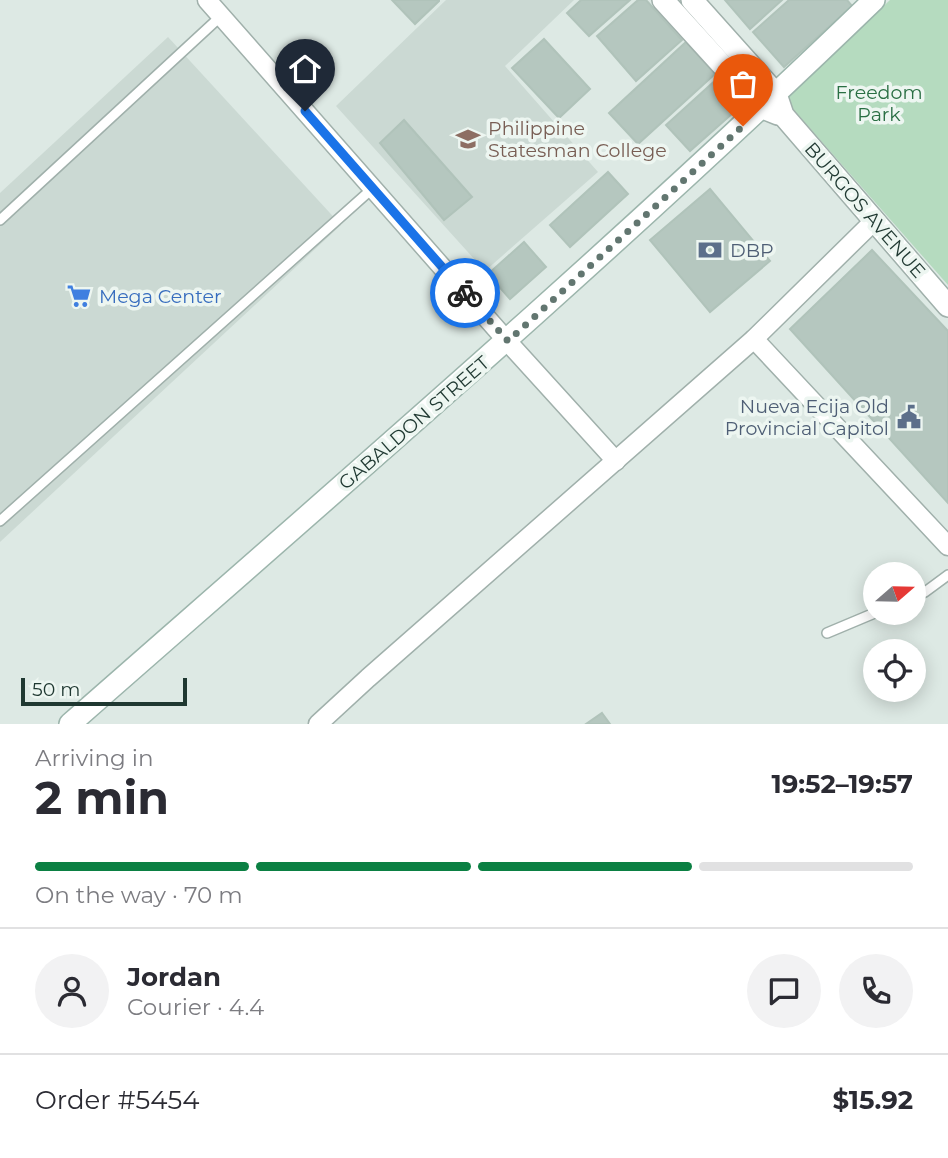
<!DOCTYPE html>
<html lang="en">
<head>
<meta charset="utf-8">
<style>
	body { margin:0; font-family:Montserrat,sans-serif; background:#f2f2f3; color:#2b2b33; height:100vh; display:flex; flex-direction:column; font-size:26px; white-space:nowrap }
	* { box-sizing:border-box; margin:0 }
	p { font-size:23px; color:#7c7c81 }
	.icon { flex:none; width:38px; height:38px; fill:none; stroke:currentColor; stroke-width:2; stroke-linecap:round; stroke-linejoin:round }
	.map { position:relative; height:724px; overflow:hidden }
	.sheet { display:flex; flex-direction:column; background:#fff; flex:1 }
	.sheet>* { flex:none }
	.needle { width:46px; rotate:70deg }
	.buttons { position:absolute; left:863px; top:562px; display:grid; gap:14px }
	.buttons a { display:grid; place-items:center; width:63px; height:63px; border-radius:50%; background:#fff; box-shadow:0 4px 18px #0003; font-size:35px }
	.scale { position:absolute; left:21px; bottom:18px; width:166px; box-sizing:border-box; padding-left:7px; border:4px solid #1f3831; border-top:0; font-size:19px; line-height:24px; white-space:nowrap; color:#1f3831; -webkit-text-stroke:5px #edf6f1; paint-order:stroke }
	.pin { position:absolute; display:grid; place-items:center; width:60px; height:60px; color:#fff; margin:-72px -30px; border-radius:50% 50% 50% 0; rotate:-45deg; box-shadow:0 0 7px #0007 }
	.pin .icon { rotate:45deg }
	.courier { position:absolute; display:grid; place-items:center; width:70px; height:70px; margin:-35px; border:5px solid #1a73e8; border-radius:50%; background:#fff; color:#222; box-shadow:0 2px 9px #0007 }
	.summary em { font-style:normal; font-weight:700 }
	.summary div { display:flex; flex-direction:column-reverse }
	.summary { display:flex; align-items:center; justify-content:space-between; height:119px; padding:0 35px }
	h1 { font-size:46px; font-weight:700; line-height:52px }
	.bar { display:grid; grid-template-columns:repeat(4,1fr); gap:10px 7px; align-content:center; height:84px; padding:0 35px }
	.bar i { height:9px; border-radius:5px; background:#e1e1e2 }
	.bar .active { background:#0b8043 }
	.bar p { grid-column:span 4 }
	.line { display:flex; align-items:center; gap:18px; padding:0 35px; border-top:2px solid #e1e1e2 }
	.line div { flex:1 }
	.round { display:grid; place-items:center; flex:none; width:74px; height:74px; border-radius:37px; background:#f2f2f3 }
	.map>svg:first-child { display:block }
	.built { fill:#cbd9d3 }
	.green { fill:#b5dbbf }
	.building { fill:#b5c7bf; stroke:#b0c3ba; stroke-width:2 }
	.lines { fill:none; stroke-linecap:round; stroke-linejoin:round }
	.service-casing { stroke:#a0b0ab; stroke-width:12 }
	.minor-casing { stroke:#a0b0ab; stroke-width:21 }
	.tertiary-casing { stroke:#a0b0ab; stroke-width:24 }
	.secondary-casing { stroke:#9cb5ac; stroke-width:24 }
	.service { stroke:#fff; stroke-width:9 }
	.minor { stroke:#fff; stroke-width:18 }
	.tertiary { stroke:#fff; stroke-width:21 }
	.secondary { stroke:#fff; stroke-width:21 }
	.done { stroke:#627670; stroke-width:7; stroke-dasharray:0 12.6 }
	.route { stroke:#1a73e8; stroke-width:9 }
	.labels { text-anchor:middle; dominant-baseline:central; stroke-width:7; stroke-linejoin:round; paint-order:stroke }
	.park-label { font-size:19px; fill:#296f43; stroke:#edf6f1 }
	.education-label { font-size:19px; fill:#785e54; stroke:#edf6f1; text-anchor:start }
	.street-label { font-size:19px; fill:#1f3831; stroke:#edf6f1 }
	.service-label { font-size:19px; fill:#4e5e75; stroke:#edf6f1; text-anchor:start }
	.shop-label { font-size:19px; fill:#366cbe; stroke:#edf6f1; text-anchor:start }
</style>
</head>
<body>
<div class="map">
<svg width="948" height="724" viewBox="0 0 948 724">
	<rect width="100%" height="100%" fill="#dde9e4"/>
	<g class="built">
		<path d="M 446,0 L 574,0 L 505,66 L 598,172 L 485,271 L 336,106 Z"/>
		<path d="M 168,37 L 341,225 L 0,542 L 0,193 Z"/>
	</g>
	<path class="green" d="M 890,0 L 948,0 L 948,285 L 785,100 Z"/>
	<g class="building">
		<path d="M 392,0 L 439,0 L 439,1 L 415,24 Z"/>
		<path d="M 581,0 L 630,0 L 589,36 L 567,13 Z"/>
		<path d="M 638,0 L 646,0 L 682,40 L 636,81 L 597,36 Z"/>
		<path d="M 725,0 L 782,0 L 750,29 Z"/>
		<path d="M 789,0 L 847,0 L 852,6 L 784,67 L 753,32 Z"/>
		<path d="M 544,39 L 590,89 L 559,118 L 512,68 Z"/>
		<path d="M 686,42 L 715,74 L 638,144 L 609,113 Z"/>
		<path d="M 718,78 L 742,105 L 690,151 L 666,125 Z"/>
		<path d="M 404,120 L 472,197 L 444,220 L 380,143 Z"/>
		<path d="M 608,172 L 628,194 L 570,247 L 550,225 Z"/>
		<path d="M 710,189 L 770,261 L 710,312 L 650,240 Z"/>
		<path d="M 524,242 L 546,267 L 510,299 L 488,274 Z"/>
		<path d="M 872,250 L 948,331 L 948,503 L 790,329 Z"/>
		<path d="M 602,713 L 610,724 L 586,724 Z"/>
	</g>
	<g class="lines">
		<g class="service-casing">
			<g id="service">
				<path d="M 0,220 L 221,16"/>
				<path d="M 0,521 L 373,188"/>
				<path d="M 914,597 L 925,592 L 948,575"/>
				<path d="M 827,633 L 877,612"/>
			</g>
		</g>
		<g class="minor-casing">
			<g id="minor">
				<path d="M 207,0 L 507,341 L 616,461"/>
				<path d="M 754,339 L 948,546"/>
				<path d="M 318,724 L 368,678 L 754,339 L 874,221"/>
			</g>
		</g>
		<g class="tertiary-casing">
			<g id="tertiary">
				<path d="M 663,0 L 755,101 L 763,108 L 778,114"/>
				<path d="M 692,0 L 776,94 L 783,115 L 948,306"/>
			</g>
		</g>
		<g class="secondary-casing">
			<path id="secondary" d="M 70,724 C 341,486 614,251 874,0"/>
		</g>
		<use href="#service" class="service"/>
		<use href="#minor" class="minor"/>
		<use href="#tertiary" class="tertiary"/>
		<use href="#secondary" class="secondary"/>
	</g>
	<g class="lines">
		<path class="done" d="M 465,293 L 508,341 L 743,126"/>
		<path class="route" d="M 305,111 L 465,293"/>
	</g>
	<defs>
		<g id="school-bare" transform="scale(1.89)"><path d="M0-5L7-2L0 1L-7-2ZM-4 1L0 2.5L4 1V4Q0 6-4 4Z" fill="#8d6e63" stroke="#edf6f1" stroke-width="2.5" paint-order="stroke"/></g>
		<g id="bank-bare" transform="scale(1.89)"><path d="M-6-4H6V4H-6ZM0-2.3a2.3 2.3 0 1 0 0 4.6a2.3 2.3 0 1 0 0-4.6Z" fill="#5c6f8a" stroke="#edf6f1" stroke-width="2.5" paint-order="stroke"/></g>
		<g id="supermarket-bare" transform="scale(1.89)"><path d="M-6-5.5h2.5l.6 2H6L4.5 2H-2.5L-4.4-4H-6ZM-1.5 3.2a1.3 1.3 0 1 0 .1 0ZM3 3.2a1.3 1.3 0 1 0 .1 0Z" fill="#3f7fe0" stroke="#edf6f1" stroke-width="2.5" paint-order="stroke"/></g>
		<g id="civic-bare" transform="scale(1.89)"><path d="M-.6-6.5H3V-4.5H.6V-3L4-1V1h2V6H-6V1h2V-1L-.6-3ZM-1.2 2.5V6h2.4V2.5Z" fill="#5c6f8a" stroke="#edf6f1" stroke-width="2.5" paint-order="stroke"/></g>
	</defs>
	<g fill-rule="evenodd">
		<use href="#school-bare" x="468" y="139"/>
		<use href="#bank-bare" x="710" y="250"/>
		<use href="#supermarket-bare" x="79" y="296"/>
		<use href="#civic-bare" x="909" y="417"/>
	</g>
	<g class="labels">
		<g class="park-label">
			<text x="879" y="92">Freedom<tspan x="879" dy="22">Park</tspan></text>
		</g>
		<g class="education-label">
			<text x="488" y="128">Philippine<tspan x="488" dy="22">Statesman College</tspan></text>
		</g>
		<g class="street-label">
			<text transform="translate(865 210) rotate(49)">BURGOS AVENUE</text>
			<text transform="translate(414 423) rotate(-41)">GABALDON STREET</text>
		</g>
		<g class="service-label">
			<text x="730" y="250">DBP</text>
			<text x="889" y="406" text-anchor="end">Nueva Ecija Old<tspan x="889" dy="22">Provincial Capitol</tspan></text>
		</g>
		<g class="shop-label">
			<text x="99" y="296">Mega Center</text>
		</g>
	</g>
</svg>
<div class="buttons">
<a><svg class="needle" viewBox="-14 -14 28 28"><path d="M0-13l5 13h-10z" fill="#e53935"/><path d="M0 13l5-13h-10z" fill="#7c7c81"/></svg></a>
<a><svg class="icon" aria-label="locate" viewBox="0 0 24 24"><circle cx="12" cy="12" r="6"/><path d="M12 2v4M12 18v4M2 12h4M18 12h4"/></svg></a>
</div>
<div class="scale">50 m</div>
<div class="pin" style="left:743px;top:126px;background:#ea580c"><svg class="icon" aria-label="bag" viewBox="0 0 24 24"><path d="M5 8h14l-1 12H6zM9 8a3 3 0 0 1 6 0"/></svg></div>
<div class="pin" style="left:305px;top:111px;background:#1f2937"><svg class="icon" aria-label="home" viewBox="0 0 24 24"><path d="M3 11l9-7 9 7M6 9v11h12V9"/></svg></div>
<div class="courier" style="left:465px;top:293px"><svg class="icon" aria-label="bike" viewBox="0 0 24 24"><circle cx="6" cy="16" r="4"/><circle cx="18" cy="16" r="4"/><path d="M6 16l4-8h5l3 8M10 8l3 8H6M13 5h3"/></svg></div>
</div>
<section class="sheet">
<div class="summary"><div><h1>2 min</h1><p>Arriving in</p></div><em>19:52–19:57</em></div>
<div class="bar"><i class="active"></i><i class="active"></i><i class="active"></i><i></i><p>On the way · 70 m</p></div>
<div class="line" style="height:126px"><a class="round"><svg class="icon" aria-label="person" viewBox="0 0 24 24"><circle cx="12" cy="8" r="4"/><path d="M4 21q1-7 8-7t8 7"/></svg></a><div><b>Jordan</b><p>Courier · 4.4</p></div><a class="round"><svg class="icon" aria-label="chat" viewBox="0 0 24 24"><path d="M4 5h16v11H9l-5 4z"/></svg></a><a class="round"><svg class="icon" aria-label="phone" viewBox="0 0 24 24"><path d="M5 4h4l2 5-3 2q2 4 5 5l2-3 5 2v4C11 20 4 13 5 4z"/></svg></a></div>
<div class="line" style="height:91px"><div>Order #5454</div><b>$15.92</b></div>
</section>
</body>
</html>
